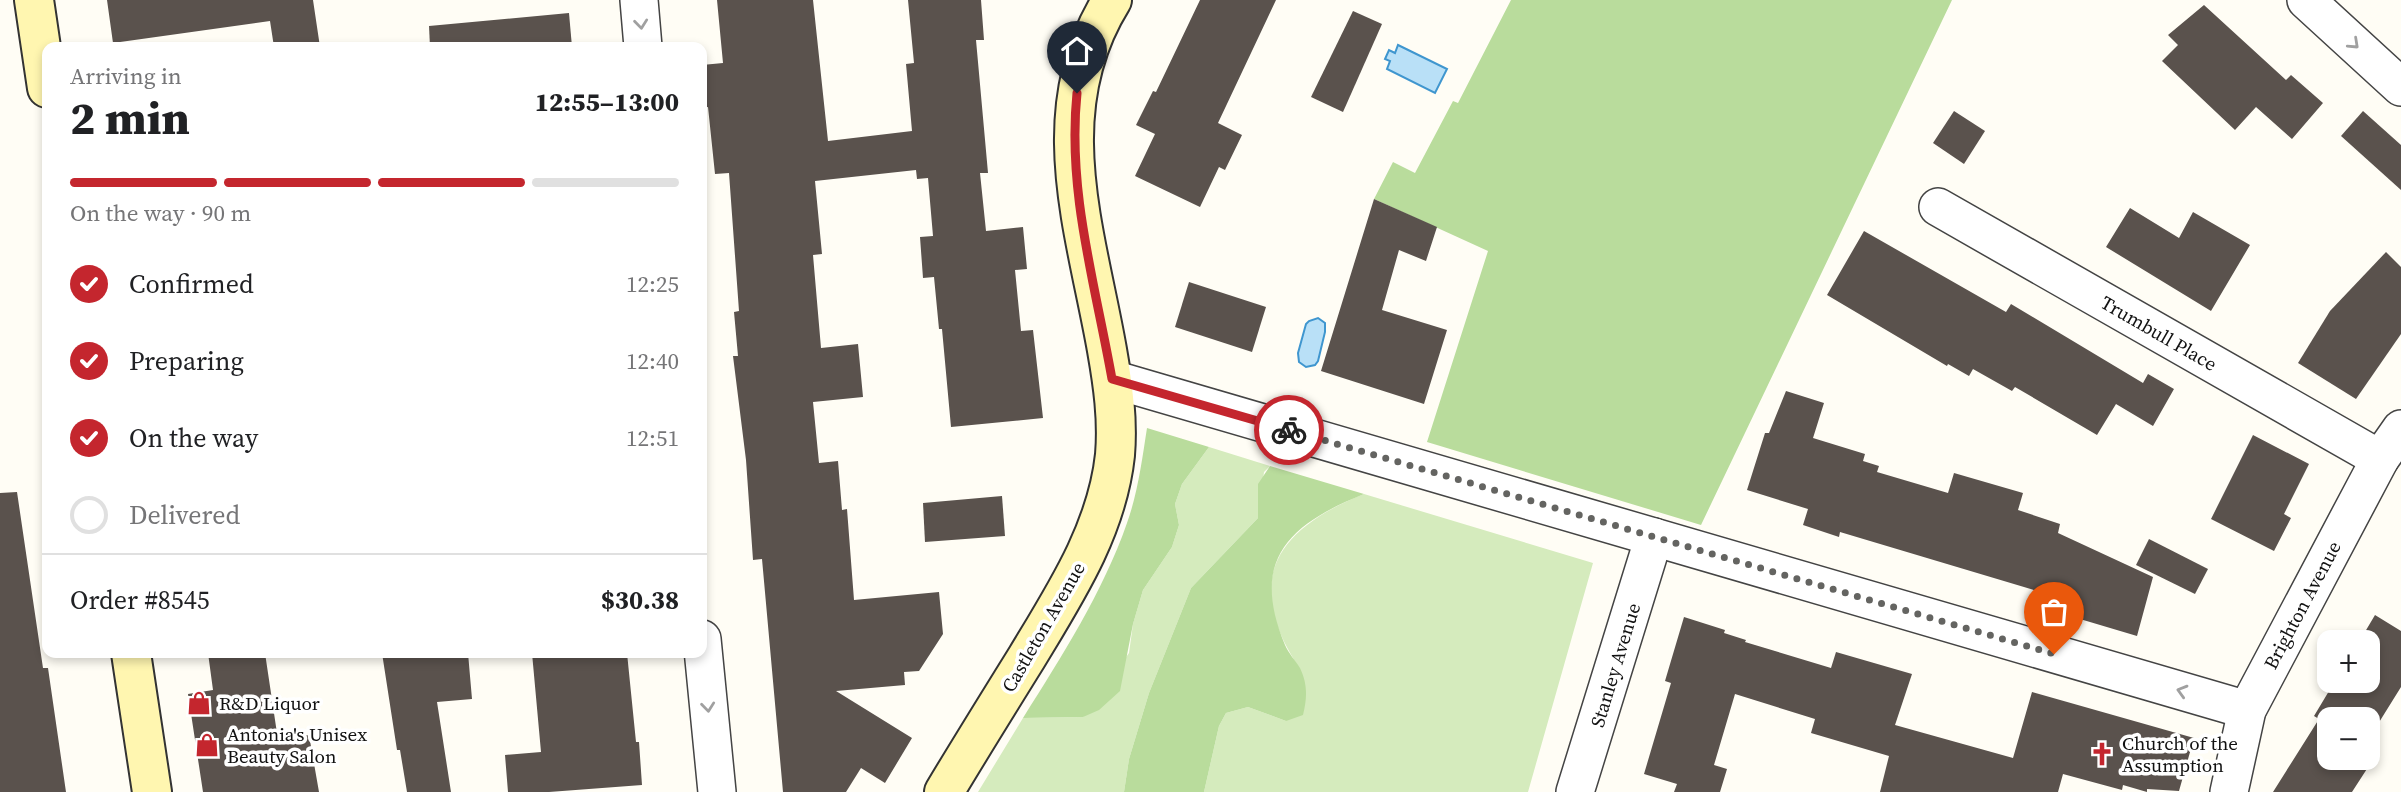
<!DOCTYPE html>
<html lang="en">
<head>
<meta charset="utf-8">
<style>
	body { margin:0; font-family:"Source Serif 4",serif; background:#f6f6f6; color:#202124; height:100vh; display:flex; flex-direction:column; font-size:26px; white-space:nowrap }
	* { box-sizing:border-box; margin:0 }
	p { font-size:23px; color:#757577 }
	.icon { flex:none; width:38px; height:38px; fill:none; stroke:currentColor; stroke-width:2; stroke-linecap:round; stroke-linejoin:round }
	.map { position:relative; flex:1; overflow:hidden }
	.side { position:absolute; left:42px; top:42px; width:665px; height:616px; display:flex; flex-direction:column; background:#fff; border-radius:14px; box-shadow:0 4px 10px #0003 }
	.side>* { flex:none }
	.buttons { position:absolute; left:2317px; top:630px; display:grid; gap:14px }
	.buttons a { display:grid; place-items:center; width:63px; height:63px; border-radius:14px; background:#fff; box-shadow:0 4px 10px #0003; font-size:35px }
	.pin { position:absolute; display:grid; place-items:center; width:60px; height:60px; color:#fff; margin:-72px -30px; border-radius:50% 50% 50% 0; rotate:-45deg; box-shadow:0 0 7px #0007 }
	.pin .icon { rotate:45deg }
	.courier { position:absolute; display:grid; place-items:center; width:70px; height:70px; margin:-35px; border:5px solid #c4262e; border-radius:50%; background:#fff; color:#222; box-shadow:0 2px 9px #0007 }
	.headline em { font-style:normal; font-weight:800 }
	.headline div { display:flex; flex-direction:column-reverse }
	.headline { display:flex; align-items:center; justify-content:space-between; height:119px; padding:0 28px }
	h1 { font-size:46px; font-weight:800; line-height:52px }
	.bar { display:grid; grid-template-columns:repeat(4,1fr); gap:10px 7px; align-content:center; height:84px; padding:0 28px }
	.bar i { height:9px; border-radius:5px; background:#e0e0e0 }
	.bar .selected { background:#c4262e }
	.bar p { grid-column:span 4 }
	.line { display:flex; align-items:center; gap:18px; padding:0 28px; border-top:2px solid #e0e0e0 }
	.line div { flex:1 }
	ol { padding:0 28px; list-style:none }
	li { display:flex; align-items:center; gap:21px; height:77px }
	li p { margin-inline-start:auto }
	li .icon { padding:7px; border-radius:50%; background:#c4262e; color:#fff; stroke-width:4 }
	li:last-child { color:#757577 }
	li i { width:38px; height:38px; border:4px solid #e0e0e0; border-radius:50% }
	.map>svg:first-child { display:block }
	.green { fill:#d5ebbd }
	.forest { fill:#b9dc9c }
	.water { fill:#b9e0f7; stroke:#3f96cf; stroke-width:2 }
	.building { fill:#5a524d }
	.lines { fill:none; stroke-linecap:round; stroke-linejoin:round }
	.street-casing { stroke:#444; stroke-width:40 }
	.secondary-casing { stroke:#333; stroke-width:42 }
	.street { stroke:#fff; stroke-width:37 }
	.secondary { stroke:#fff6b0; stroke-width:38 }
	.oneway { stroke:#a0a0a0 }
	.done { stroke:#646461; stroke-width:7; stroke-dasharray:0 12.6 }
	.route { stroke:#c4262e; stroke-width:9 }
	.labels { text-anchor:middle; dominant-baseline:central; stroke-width:7; stroke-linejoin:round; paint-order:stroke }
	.street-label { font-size:19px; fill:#111; stroke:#fff }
	.poi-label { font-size:19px; fill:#111; stroke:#fff; text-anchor:start }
</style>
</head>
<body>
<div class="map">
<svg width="2401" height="792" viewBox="0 0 2401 792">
	<rect width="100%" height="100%" fill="#fffdf5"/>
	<g class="green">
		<path d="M 1209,447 L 1270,466 L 1264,472 L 1258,518 L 1191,588 L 1149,693 L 1129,759 L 1124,792 L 978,792 L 1023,718 L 1083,717 L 1129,653 L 1133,624 L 1143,590 L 1172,547 L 1179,525 L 1175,504 L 1182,484 Z"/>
		<path d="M 1364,494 L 1593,563 L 1528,792 L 1204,792 L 1219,726 L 1226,713 L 1248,707 L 1286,721 L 1300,669 C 1242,582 1274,530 1364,494 Z"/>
	</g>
	<g class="forest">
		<path d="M 1511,0 L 1952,0 L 1701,525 L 1427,442 L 1488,251 L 1374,199 L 1393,162 L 1415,173 L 1453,101 L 1458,103 Z"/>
		<path d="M 1147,428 L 1209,447 L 1182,484 L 1175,504 L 1179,525 L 1172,547 L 1143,590 L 1133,624 L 1120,691 L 1099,710 L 1083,717 L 1023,718 C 1062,656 1103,592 1127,523 C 1138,492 1142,460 1147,428 Z"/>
		<path d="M 1270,466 L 1364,494 C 1287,525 1250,561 1285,645 C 1289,654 1295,660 1300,668 C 1308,685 1307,698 1303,715 L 1286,721 L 1248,707 L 1226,713 L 1219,726 L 1204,792 L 1124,792 L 1129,759 L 1149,693 L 1191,588 L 1258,518 L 1258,484 Z"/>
	</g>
	<g class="water">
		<path d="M 1398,45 L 1447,69 L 1435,93 L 1387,69 L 1390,61 L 1385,59 L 1389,50 L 1395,53 Z"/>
		<path d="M 1318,318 L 1325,323 L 1325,332 L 1318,361 L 1315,365 L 1306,367 L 1299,362 L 1298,353 L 1306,324 L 1309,321 Z"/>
	</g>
	<g class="building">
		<path d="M 107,0 L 313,0 L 320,47 L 274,47 L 270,21 L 113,43 Z"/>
		<path d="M 717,0 L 813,0 L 828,141 L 912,131 L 906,64 L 914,63 L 908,0 L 981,0 L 984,40 L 976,40 L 988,173 L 980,173 L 986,231 L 1023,227 L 1027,269 L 1015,270 L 1021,331 L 1033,330 L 1043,418 L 951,427 L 942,329 L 939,329 L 934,277 L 923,278 L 920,237 L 933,236 L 928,178 L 917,179 L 916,170 L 815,181 L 822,254 L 813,255 L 821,348 L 858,344 L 863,397 L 813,402 L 819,463 L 838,461 L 842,510 L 847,509 L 854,600 L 939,592 L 943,634 L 919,671 L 904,672 L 905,685 L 836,691 L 912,738 L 885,783 L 861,768 L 846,792 L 783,792 L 762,559 L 753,560 L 746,460 L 733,356 L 738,356 L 734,312 L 739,311 L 729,173 L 715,174 L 708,107 L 702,108 L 702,65 L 723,63 Z"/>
		<path d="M 1200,0 L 1276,0 L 1218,123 L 1242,135 L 1225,170 L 1219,167 L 1200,207 L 1135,176 L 1155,134 L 1136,125 L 1153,91 L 1156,92 Z"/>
		<path d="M 2204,5 L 2286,80 L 2291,75 L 2323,103 L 2292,139 L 2256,107 L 2235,130 L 2162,61 L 2178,45 L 2168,35 Z"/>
		<path d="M 1353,11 L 1382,24 L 1343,112 L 1311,97 Z"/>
		<path d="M 569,13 L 572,47 L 430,47 L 429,26 Z"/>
		<path d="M 1954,111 L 1985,131 L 1964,164 L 1933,143 Z"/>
		<path d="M 2363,111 L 2401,145 L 2401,190 L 2341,136 Z"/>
		<path d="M 1374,199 L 1437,227 L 1426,261 L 1399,250 L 1382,310 L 1447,330 L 1424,404 L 1321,371 Z"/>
		<path d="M 2130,208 L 2179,238 L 2193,212 L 2250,245 L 2211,311 L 2106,247 Z"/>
		<path d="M 1864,231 L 2006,312 L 2011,304 L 2143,383 L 2148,374 L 2174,389 L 2153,426 L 2116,404 L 2097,435 L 2015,387 L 2012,391 L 1973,369 L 1969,376 L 1948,364 L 1947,366 L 1827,295 Z"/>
		<path d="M 2386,252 L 2401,267 L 2401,334 L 2356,399 L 2298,363 L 2330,311 Z"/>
		<path d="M 1189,282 L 1266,307 L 1252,352 L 1175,327 Z"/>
		<path d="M 1786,391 L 1824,403 L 1813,438 L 1865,454 L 1863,461 L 1879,466 L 1877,472 L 1948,493 L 1954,473 L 2023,493 L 2018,510 L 2060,524 L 2058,533 L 2153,577 L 2137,636 L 2043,608 L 2047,594 L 1840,532 L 1839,537 L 1803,525 L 1808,509 L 1747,490 L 1765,433 L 1769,433 Z"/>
		<path d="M 2253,435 L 2309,464 L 2284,514 L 2291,518 L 2274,551 L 2211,519 Z"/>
		<path d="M 17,492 L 43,668 L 48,668 L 66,792 L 0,792 L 0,493 Z"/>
		<path d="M 1002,496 L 1005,536 L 925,542 L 923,503 Z"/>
		<path d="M 2149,539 L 2208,569 L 2195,594 L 2136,565 Z"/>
		<path d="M 2375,615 L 2401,631 L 2401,687 L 2368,740 L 2368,719 L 2329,719 L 2329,758 L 2368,758 L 2368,754 L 2374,758 L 2352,792 L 2273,792 L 2319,719 L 2314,716 L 2335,681 L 2368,681 L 2368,642 L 2359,642 Z"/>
		<path d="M 1684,617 L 1725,630 L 1724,633 L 1746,640 L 1745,642 L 1831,668 L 1836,652 L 1912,674 L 1895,725 L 2013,758 L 2032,692 L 2194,738 L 2179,791 L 2147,789 L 2147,792 L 2123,785 L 2122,790 L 2063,774 L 2058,792 L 1880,792 L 1889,756 L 1811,733 L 1815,719 L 1735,694 L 1714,765 L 1727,769 L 1720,792 L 1674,792 L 1677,784 L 1644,774 L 1671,683 L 1665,681 Z"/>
		<path d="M 208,653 L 265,653 L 278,740 L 309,735 L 319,792 L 203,792 L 188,694 L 213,690 Z"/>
		<path d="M 382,653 L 468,653 L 472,699 L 437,702 L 451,792 L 407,792 L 400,750 L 397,750 Z"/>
		<path d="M 532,653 L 627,653 L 636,742 L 639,742 L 642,785 L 549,792 L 508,792 L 505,755 L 541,752 Z"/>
	</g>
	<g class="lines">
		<g class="street-casing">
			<g id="street">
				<path d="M 639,0 L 643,47"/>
				<path d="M 2306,0 L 2401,87"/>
				<path d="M 1938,207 L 2380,459"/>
				<path d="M 1112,379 L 2247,710"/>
				<path d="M 702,639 L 717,792"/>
				<path d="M 1575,792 L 1654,537"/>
				<path d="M 2229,792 L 2247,710 L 2380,459 L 2401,429"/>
			</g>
		</g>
		<g class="secondary-casing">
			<g id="secondary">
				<path d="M 34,0 L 47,88"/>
				<path d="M 131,653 L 152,792"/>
				<path d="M 944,792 C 971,747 999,702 1027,657 C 1065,594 1107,530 1115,455 C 1118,419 1113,384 1107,350 C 1086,231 1042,112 1112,0"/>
			</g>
		</g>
		<use href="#street" class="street"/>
		<use href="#secondary" class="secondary"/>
	</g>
	<defs><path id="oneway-chevron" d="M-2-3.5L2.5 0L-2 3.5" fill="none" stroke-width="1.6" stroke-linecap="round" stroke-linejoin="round" transform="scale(1.75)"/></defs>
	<g class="oneway">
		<use href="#oneway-chevron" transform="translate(641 24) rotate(84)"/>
		<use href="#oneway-chevron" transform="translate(2354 44) rotate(43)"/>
		<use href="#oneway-chevron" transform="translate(2182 691) rotate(-164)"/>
		<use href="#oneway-chevron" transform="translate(708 707) rotate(84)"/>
	</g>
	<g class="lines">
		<path class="done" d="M 1289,430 L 2054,654"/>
		<path class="route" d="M 1077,93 C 1067,191 1095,283 1112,379 L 1289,430"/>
	</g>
	<defs>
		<g id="shop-bare" transform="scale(1.89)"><path d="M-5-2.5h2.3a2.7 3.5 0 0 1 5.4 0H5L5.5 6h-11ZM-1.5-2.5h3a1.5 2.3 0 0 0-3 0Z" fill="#c4262e" stroke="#fff" stroke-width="2.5" paint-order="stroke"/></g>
		<g id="church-bare" transform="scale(1.89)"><path d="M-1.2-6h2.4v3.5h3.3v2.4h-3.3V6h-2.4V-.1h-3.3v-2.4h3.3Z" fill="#c4262e" stroke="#fff" stroke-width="2.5" paint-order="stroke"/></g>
	</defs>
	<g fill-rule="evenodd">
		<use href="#shop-bare" x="199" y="703"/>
		<use href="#shop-bare" x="207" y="745"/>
		<use href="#church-bare" x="2102" y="754"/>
	</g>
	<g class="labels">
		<g class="street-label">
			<text transform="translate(2159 333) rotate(30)">Trumbull Place</text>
			<text transform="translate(2302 605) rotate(-62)">Brighton Avenue</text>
			<text transform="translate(1043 627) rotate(-60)">Castleton Avenue</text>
			<text transform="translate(1615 665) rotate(-73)">Stanley Avenue</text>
		</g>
		<g class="poi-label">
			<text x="219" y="703">R&amp;D Liquor</text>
			<text x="227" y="734">Antonia's Unisex<tspan x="227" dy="22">Beauty Salon</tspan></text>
			<text x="2122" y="743">Church of the<tspan x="2122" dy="22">Assumption</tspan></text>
		</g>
	</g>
</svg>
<div class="buttons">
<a>+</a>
<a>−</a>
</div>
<div class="pin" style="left:2054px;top:654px;background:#ea580c"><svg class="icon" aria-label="bag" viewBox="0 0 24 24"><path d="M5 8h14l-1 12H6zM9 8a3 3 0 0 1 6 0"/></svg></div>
<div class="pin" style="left:1077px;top:93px;background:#1f2937"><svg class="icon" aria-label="home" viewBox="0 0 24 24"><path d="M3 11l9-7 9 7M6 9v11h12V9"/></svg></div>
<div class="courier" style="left:1289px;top:430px"><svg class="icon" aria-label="bike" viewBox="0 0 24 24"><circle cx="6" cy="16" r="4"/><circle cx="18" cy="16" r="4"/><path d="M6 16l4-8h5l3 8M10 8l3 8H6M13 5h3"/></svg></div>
<section class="side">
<div class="headline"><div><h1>2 min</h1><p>Arriving in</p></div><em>12:55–13:00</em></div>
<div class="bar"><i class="selected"></i><i class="selected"></i><i class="selected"></i><i></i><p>On the way · 90 m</p></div>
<ol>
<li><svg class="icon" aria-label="check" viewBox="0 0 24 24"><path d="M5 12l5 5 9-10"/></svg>Confirmed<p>12:25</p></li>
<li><svg class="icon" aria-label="check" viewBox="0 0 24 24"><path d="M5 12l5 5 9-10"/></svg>Preparing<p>12:40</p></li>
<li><svg class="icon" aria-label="check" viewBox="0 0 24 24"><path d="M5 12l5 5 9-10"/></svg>On the way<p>12:51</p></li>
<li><i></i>Delivered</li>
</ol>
<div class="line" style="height:91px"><div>Order #8545</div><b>$30.38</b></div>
</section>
</div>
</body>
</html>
